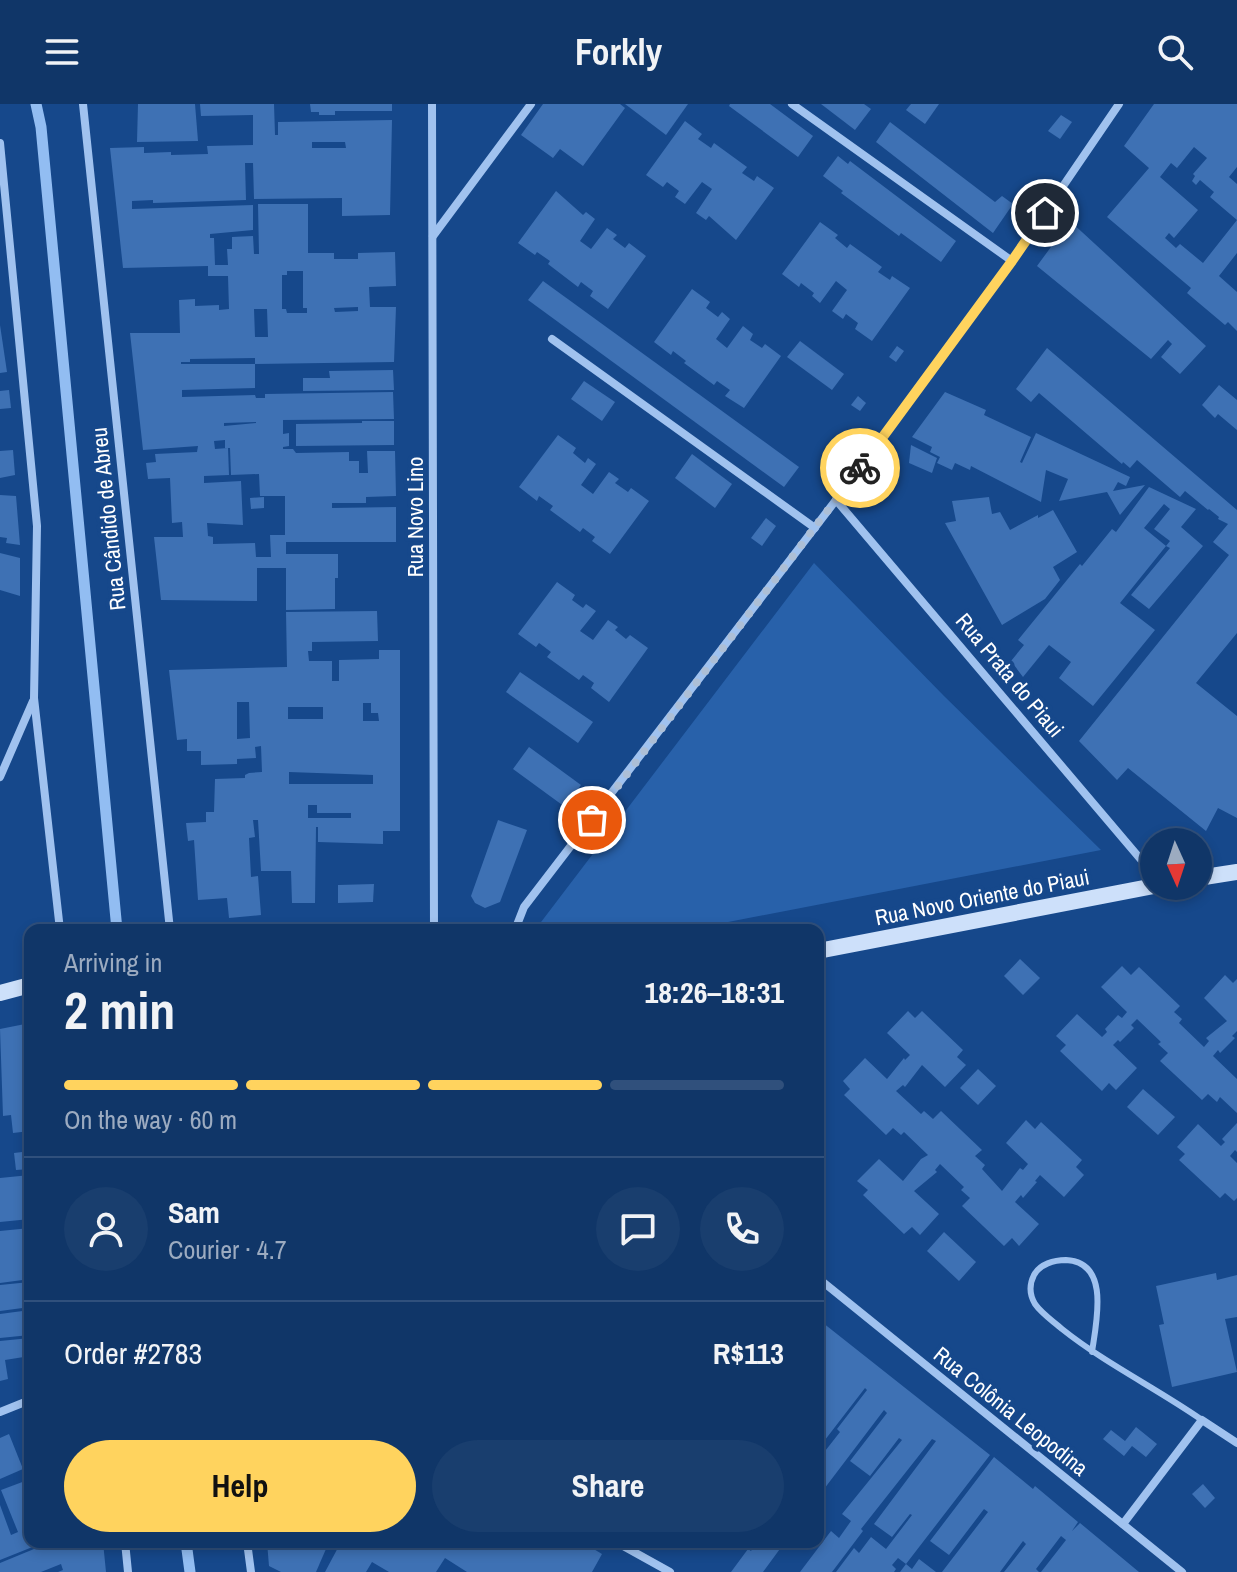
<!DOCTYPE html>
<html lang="en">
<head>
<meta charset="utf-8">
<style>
	body { margin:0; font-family:"Archivo Narrow",sans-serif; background:#193e6e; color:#f1f3f6; height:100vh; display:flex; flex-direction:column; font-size:30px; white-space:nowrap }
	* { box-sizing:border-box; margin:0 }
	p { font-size:26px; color:#9cabc0 }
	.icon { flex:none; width:44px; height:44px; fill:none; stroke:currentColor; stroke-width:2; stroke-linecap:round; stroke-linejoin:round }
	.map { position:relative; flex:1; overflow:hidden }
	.panel { position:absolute; left:24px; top:820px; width:800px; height:624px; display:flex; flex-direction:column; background:#103668; border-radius:16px; box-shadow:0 4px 12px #0003,0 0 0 2px #30507c }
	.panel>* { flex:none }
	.needle { width:52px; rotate:177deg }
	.fabs { position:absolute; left:1140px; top:724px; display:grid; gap:16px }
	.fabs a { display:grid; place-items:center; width:72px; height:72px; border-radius:50%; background:#103668; box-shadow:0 4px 12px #0003,0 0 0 2px #30507c; font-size:40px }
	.pin { position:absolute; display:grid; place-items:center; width:68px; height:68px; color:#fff; margin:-34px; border:4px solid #fff; border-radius:50%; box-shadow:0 2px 8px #0007 }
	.courier { position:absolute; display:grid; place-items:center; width:80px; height:80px; margin:-40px; border:6px solid #ffd35e; border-radius:50%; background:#fff; color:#222; box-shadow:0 2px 10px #0007 }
	.headline em { font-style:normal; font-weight:700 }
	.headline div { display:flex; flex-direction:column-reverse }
	.headline { display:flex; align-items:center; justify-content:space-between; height:136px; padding:0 40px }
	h1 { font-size:52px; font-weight:700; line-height:60px }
	.bar { display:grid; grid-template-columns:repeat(4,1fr); gap:12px 8px; align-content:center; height:96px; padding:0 40px }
	.bar i { height:10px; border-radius:6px; background:#30507c }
	.bar .active { background:#ffd35e }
	.bar p { grid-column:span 4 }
	.line { display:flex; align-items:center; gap:20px; padding:0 40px; border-top:2px solid #30507c }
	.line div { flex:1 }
	.round { display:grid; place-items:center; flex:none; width:84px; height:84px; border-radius:42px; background:#193e6e }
	.action { display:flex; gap:16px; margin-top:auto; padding:16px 40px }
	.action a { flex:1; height:92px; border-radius:48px; background:#ffd35e; color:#111; font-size:32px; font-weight:700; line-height:92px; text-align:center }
	.action a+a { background:#193e6e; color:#f1f3f6 }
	header { display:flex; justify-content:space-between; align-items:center; height:104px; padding:0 40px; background:#103668; font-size:36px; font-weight:700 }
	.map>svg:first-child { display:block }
	.green { fill:#2861aa }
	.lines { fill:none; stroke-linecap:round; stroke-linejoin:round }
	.stream { stroke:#92bdf2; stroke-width:11 }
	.building { fill:#3e71b4; fill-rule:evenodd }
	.lane { stroke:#a0c2ef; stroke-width:6 }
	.street { stroke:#a0c2ef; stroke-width:8 }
	.secondary { stroke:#cde0fa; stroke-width:16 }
	.done { stroke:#adbfd6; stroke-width:8; stroke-dasharray:0 14.4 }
	.route { stroke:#ffd35e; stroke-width:10 }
	.labels { text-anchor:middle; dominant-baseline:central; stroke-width:8; stroke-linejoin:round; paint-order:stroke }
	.street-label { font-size:22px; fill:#fff; stroke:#16488b }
</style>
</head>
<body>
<header><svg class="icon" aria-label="menu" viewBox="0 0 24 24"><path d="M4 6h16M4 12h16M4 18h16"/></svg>Forkly<svg class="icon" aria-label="search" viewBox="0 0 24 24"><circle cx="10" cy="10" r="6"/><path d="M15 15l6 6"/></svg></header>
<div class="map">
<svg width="1237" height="1468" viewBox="0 0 1237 1468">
	<rect width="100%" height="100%" fill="#16488b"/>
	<path class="green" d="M 814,459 L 944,592 L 1101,746 L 687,826 L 535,826 Z"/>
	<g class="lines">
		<g class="stream">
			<path d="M 36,0 L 41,23 L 117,826"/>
			<path d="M 186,1438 L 190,1468"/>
		</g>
	</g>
	<g class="building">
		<path d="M 138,0 L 195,0 L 198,37 L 137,38 Z"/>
		<path d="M 200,0 L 274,0 L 275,31 L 278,31 L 278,18 L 392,16 L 390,111 L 342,112 L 342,94 L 254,95 L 253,59 L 245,59 L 246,96 L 153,99 L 153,96 L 132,97 L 132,105 L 253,101 L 253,126 L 210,130 L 210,134 L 214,134 L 215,161 L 228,161 L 227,145 L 232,145 L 232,133 L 253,132 L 254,150 L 259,150 L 258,100 L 308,100 L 308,149 L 334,149 L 334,155 L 358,155 L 358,149 L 395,148 L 396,182 L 369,183 L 370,203 L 396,203 L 394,258 L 255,260 L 255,254 L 190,255 L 190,258 L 181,258 L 181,260 L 255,260 L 255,284 L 182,286 L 182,293 L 255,291 L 256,294 L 265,294 L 265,290 L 393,288 L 394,315 L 283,316 L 283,330 L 289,329 L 289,342 L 283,343 L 283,345 L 293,345 L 296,349 L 349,348 L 349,357 L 359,357 L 359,369 L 368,369 L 367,347 L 395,347 L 396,392 L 366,393 L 366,399 L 332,399 L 332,404 L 396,403 L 396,438 L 286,438 L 286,450 L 338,450 L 338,474 L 335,474 L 335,505 L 286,506 L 286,464 L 257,464 L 257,497 L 161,496 L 154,433 L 183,433 L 182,418 L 172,419 L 170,374 L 148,375 L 146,359 L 156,358 L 155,350 L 197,348 L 198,342 L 143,346 L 130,229 L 180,229 L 179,196 L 195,195 L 195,202 L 219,201 L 219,206 L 229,205 L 228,172 L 208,172 L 208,162 L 123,164 L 110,44 L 144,43 L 144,49 L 171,48 L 171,51 L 208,50 L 207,42 L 253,41 L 253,11 L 201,12 ZM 312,38 L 345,38 L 346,44 L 312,44 ZM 287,167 L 303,167 L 303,204 L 307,204 L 307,209 L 287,209 L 286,205 L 282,205 L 282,171 L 287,171 ZM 358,203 L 358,207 L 335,208 L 334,204 ZM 254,205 L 267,205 L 268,233 L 255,233 ZM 256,318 L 256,319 L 224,322 L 224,319 ZM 225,336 L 225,344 L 230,344 L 231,371 L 259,370 L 260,392 L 285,392 L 285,431 L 270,431 L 271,453 L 256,453 L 255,439 L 213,440 L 213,433 L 208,432 L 207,419 L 243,421 L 241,377 L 204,379 L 204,372 L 229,371 L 228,344 L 215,345 L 214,337 Z"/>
		<path d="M 310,0 L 392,0 L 392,7 L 335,7 L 335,11 L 319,11 L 319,8 L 311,8 Z"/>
		<path d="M 543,0 L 620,0 L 625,4 L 583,62 L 560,45 L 553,54 L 521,31 Z"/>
		<path d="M 625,0 L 688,0 L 666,31 Z"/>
		<path d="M 730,0 L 770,0 L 813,32 L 798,53 L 729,2 Z"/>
		<path d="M 821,0 L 864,0 L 871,5 L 855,26 Z"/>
		<path d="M 911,0 L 939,0 L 925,20 L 906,6 Z"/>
		<path d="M 1154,0 L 1237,0 L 1237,63 L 1229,73 L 1237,80 L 1237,116 L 1210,93 L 1214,88 L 1200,76 L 1196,81 L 1192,77 L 1195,72 L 1193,70 L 1207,54 L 1194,43 L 1177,64 L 1171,59 L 1160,73 L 1198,106 L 1174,134 L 1169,129 L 1165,134 L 1176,144 L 1180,140 L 1203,159 L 1237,116 L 1237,149 L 1219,172 L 1237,188 L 1237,227 L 1228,218 L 1225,221 L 1187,189 L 1191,184 L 1107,113 L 1149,64 L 1124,42 Z"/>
		<path d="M 1061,11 L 1072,18 L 1060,35 L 1048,27 Z"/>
		<path d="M 685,17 L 702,30 L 698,35 L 711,44 L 714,39 L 747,63 L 742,69 L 754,77 L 757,72 L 774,84 L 736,136 L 709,112 L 706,116 L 696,109 L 712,85 L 702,78 L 685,100 L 675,93 L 679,87 L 667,78 L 663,83 L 646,71 Z"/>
		<path d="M 890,18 L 995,98 L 1002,92 L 1013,100 L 993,129 L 876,38 Z"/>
		<path d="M 838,52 L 848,60 L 850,57 L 956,137 L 941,158 L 901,129 L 899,132 L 841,89 L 843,87 L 823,72 Z"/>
		<path d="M 556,87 L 583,111 L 586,108 L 595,115 L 580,137 L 591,145 L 607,124 L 617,131 L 613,135 L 625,144 L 629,139 L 646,152 L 608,205 L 590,192 L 593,187 L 581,178 L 578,183 L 548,160 L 550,157 L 537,148 L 535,151 L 518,139 Z"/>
		<path d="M 1070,117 L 1206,242 L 1180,270 L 1161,253 L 1172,240 L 1168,236 L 1151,255 L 1037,162 Z"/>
		<path d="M 820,118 L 838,131 L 835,134 L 847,144 L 850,140 L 882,163 L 878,168 L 890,176 L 892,172 L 910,184 L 872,237 L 855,225 L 858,219 L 846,210 L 843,215 L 832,207 L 847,186 L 836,177 L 820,199 L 812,192 L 814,189 L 801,179 L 799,183 L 782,170 Z"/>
		<path d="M 543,177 L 799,363 L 784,383 L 528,196 Z"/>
		<path d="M 692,185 L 710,198 L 706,204 L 718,213 L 722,208 L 730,215 L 716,235 L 727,244 L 743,222 L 753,230 L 750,236 L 762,244 L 765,240 L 781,252 L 744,304 L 725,292 L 730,286 L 717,277 L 714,281 L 684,259 L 686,257 L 673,247 L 671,251 L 654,238 Z"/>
		<path d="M 0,221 L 7,268 L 0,269 Z"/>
		<path d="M 800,237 L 844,270 L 832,286 L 787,253 Z"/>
		<path d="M 897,242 L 904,247 L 896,258 L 889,253 Z"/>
		<path d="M 1047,244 L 1237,406 L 1237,529 L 1196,579 L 1237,612 L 1237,714 L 1218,704 L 1206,727 L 1128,664 L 1117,676 L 1079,637 L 1229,451 L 1213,438 L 1228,420 L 1218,415 L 1219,413 L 1209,405 L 1208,406 L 1185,387 L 1180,393 L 1137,356 L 1130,364 L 1123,358 L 1122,360 L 1039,289 L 1031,298 L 1016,285 Z"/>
		<path d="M 393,266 L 394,286 L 303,287 L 303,274 L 330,274 L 329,267 Z"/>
		<path d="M 584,277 L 615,298 L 602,317 L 571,295 Z"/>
		<path d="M 1219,281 L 1237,296 L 1237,326 L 1218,310 L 1215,314 L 1202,301 Z"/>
		<path d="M 9,286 L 11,304 L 0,305 L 0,287 Z"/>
		<path d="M 945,288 L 986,306 L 984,311 L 1031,333 L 1020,358 L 1022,359 L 1036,329 L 1130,373 L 1126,382 L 1118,378 L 1113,387 L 1145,381 L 1120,411 L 1107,388 L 1059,397 L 1068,375 L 1046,366 L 1041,398 L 971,362 L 970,366 L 955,359 L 952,366 L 937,359 L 940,353 L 930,348 L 932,343 L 912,333 Z"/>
		<path d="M 858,292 L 866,299 L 860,307 L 851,301 Z"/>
		<path d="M 362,317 L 394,317 L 394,341 L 296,342 L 296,320 L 362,319 Z"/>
		<path d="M 558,331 L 576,344 L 573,349 L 585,359 L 588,354 L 596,360 L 581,381 L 593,390 L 609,368 L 619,375 L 615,379 L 628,388 L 631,384 L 649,397 L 610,450 L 592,437 L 595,433 L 583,424 L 580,428 L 550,406 L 553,402 L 539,392 L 537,397 L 519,383 Z"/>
		<path d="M 911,341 L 937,354 L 932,369 L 909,359 Z"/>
		<path d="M 13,346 L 15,371 L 0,374 L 0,347 Z"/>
		<path d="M 692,350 L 732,380 L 715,404 L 675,374 Z"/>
		<path d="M 1149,383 L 1196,405 L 1181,423 L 1203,442 L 1149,505 L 1131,491 L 1170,444 L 1166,442 L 1120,499 L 1155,526 L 1093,602 L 1059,574 L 1071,558 L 1049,541 L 1023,573 L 1011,557 L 1024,541 L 1018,536 L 1080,460 L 1082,462 L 1112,425 L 1116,428 ZM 1164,400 L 1170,405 L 1154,425 L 1170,437 L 1166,442 L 1144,424 Z"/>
		<path d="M 0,391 L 16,392 L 20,441 L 6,439 L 7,434 L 0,433 Z"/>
		<path d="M 264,393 L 264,404 L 251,405 L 250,394 Z"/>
		<path d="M 989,393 L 992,410 L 1000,408 L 1010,426 L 1038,411 L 1038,414 L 1053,406 L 1077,448 L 1053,463 L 1060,476 L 1045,495 L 1002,521 L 945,419 L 956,417 L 952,397 Z"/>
		<path d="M 766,414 L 776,422 L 762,442 L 751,434 Z"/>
		<path d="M 0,449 L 20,454 L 20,492 L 0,486 Z"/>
		<path d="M 557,478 L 575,491 L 572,496 L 583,504 L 586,500 L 596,507 L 580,527 L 593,536 L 608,516 L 618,523 L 615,526 L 626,535 L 630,531 L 648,544 L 609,598 L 591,584 L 594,579 L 583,571 L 579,576 L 547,553 L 551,548 L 539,539 L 536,543 L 518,530 Z"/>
		<path d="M 377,507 L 378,537 L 312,538 L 312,547 L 308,547 L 309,557 L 332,557 L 332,577 L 339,577 L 339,556 L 379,555 L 379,546 L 400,546 L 400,727 L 383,727 L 383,740 L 318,738 L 318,723 L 316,723 L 315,799 L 292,799 L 291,767 L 261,767 L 258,716 L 253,716 L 255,733 L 249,734 L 251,773 L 258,772 L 261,811 L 229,814 L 227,794 L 198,796 L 194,736 L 188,737 L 186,719 L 206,718 L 206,708 L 214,708 L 215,675 L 245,674 L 245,671 L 249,669 L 262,668 L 261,642 L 255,643 L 256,654 L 237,655 L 237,660 L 201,661 L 201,647 L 187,647 L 187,635 L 177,636 L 169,566 L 287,563 L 286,508 ZM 237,598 L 249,598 L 250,634 L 237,635 ZM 363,599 L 371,599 L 371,609 L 378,609 L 379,617 L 363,617 ZM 288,603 L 323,603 L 323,615 L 288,615 ZM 289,668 L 373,671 L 373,680 L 289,680 ZM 308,701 L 317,701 L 317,709 L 351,709 L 351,714 L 308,714 Z"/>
		<path d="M 520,568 L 593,618 L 578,639 L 506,588 Z"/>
		<path d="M 529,643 L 581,681 L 565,703 L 513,665 Z"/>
		<path d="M 498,716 L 527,726 L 500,798 L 485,804 L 475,799 L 471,792 Z"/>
		<path d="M 374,780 L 373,798 L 338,799 L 338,781 Z"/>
		<path d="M 1020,855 L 1040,874 L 1023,891 L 1004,872 Z"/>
		<path d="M 1122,862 L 1131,871 L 1139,863 L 1180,902 L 1174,908 L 1182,915 L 1179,919 L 1204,943 L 1209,937 L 1206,934 L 1227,917 L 1204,894 L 1225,871 L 1233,879 L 1237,875 L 1237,927 L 1232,932 L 1235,934 L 1220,949 L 1218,946 L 1213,952 L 1237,975 L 1237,1009 L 1220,993 L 1217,998 L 1208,990 L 1202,996 L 1160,957 L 1168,949 L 1158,940 L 1161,938 L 1137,915 L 1131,921 L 1134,924 L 1120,938 L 1118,936 L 1113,941 L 1137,964 L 1116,986 L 1109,979 L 1102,987 L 1060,947 L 1066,941 L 1056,932 L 1077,910 L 1102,933 L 1107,928 L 1105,925 L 1118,911 L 1122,914 L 1127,908 L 1101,883 Z"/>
		<path d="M 908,907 L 915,914 L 922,907 L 963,946 L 957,953 L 966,961 L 945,983 L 922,961 L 905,983 L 903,981 L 896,987 L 921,1010 L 924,1007 L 933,1015 L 941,1007 L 982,1046 L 975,1052 L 985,1061 L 982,1065 L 1002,1087 L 1020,1064 L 1023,1066 L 1028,1060 L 1006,1039 L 1026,1016 L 1035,1025 L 1041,1018 L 1082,1056 L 1076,1063 L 1084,1071 L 1064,1093 L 1040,1071 L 1035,1077 L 1037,1078 L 1023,1094 L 1021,1091 L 1015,1098 L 1039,1120 L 1019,1142 L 1012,1134 L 1004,1142 L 962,1102 L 970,1094 L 961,1086 L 964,1083 L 940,1060 L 935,1066 L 937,1068 L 914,1087 L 939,1110 L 920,1131 L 912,1123 L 904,1130 L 863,1091 L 868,1086 L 857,1077 L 879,1055 L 903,1077 L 921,1055 L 928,1051 L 904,1028 L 901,1031 L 893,1024 L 886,1031 L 844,991 L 850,985 L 843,977 L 865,954 L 887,975 L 904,954 L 905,956 L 910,951 L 887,929 Z"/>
		<path d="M 30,919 L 30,1027 L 13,1029 L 11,1011 L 3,1012 L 0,925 Z"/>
		<path d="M 978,965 L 996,982 L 978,1001 L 960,984 Z"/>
		<path d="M 1143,985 L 1175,1013 L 1158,1031 L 1127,1003 Z"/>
		<path d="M 1237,1019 L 1237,1048 L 1235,1046 L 1230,1052 L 1237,1059 L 1237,1094 L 1234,1097 L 1225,1089 L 1220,1094 L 1179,1056 L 1185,1050 L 1177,1043 L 1198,1020 L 1221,1042 L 1225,1038 L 1222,1035 Z"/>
		<path d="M 30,1047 L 30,1065 L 16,1066 L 14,1049 Z"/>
		<path d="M 30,1071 L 30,1115 L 0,1118 L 0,1074 Z"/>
		<path d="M 30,1124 L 30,1175 L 0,1179 L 0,1127 Z"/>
		<path d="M 944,1128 L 976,1158 L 959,1177 L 927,1147 Z"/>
		<path d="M 1216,1169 L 1217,1176 L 1237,1171 L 1237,1213 L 1225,1215 L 1237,1268 L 1172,1283 L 1159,1221 L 1164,1220 L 1156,1182 Z"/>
		<path d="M 30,1178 L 30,1203 L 0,1207 L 0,1181 Z"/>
		<path d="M 30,1206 L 30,1231 L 0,1234 L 0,1210 Z"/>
		<path d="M 818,1215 L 990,1351 L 906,1460 L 912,1465 L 919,1455 L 936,1468 L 900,1468 L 906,1460 L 898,1454 L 892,1461 L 896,1465 L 894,1468 L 836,1468 L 854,1444 L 859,1449 L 871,1433 L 886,1445 L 912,1411 L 910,1410 L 892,1433 L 874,1420 L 936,1337 L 932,1335 L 861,1425 L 863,1427 L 832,1468 L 800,1468 L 831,1427 L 839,1434 L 851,1417 L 842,1410 L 902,1336 L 899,1334 L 870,1372 L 850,1357 L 887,1309 L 884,1306 L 818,1393 L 818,1356 L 840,1328 L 837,1325 L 867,1286 L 865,1284 L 818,1345 Z"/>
		<path d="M 30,1234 L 30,1252 L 5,1256 L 8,1275 L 0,1277 L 0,1237 Z"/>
		<path d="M 1136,1323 L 1157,1340 L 1146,1353 L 1132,1342 L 1124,1352 L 1103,1335 L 1111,1326 L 1125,1337 Z"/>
		<path d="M 9,1330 L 23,1365 L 0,1375 L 0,1334 Z"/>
		<path d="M 994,1353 L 1033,1385 L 1035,1382 L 1078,1418 L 1072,1427 L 1080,1419 L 1139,1468 L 1041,1468 L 1066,1436 L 1061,1432 L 1036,1465 L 1039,1468 L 1004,1468 L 1026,1440 L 1023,1437 L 1000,1468 L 942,1468 L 988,1408 L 984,1405 L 949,1451 L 930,1437 Z"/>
		<path d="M 25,1377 L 30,1391 L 30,1438 L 45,1438 L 0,1456 L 0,1401 L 11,1431 L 18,1428 L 1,1386 Z"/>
		<path d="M 1203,1380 L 1215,1394 L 1205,1404 L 1192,1390 Z"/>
		<path d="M 51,1438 L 103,1438 L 106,1468 L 58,1468 L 63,1466 L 61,1460 L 41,1468 L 0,1468 L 0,1459 Z"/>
		<path d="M 267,1438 L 329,1438 L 316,1468 L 281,1468 L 269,1462 Z"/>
		<path d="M 341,1438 L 582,1438 L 602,1450 L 592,1468 L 467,1468 L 445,1454 L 436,1468 L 389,1468 L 372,1458 L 366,1468 L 325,1468 Z"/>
		<path d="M 757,1438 L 785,1438 L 763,1468 L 731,1468 L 748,1445 L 751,1447 Z"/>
	</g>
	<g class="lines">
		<path class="lane" d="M 1092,1248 C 1096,1219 1111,1158 1066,1156 C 1054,1156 1040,1160 1034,1171 C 1029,1181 1029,1190 1035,1200 C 1042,1210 1053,1217 1062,1225 C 1106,1260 1156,1284 1202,1316"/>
		<g class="street">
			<path d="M 83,0 L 170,826"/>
			<path d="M 432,0 L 434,826"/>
			<path d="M 792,0 L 1012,157"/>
			<path d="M 0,39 L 37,422 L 34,594 L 60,826"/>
			<path d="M 433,132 L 531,0"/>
			<path d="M 552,235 L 815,424"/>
			<path d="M 836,396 L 1154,771"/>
			<path d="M 0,673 L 33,597"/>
			<path d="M 515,826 L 524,803 L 836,396 L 1012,157 L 1119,0"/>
			<path d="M 818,1174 L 1182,1468"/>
			<path d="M 0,1308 L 30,1296"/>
			<path d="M 1123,1420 L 1202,1316 L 1237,1339"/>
			<path d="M 125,1438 L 128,1468"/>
			<path d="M 247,1438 L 251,1468"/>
			<path d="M 616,1438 L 670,1468"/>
		</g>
		<g class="secondary">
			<path d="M 1198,774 L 1237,768"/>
			<path d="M 818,847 L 1154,782"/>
			<path d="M 0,889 L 30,881"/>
		</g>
	</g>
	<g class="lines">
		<path class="done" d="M 592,716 L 860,364"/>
		<path class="route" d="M 860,364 L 1012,157 L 1045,109"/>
	</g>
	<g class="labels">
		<g class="street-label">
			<text transform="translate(415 413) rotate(-90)">Rua Novo Lino</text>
			<text transform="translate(108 415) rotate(-96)">Rua Cândido de Abreu</text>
			<text transform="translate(1010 571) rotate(50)">Rua Prata do Piaui</text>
			<text transform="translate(982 793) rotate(-11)">Rua Novo Oriente do Piaui</text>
			<text transform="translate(1011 1307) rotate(39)">Rua Colônia Leopodina</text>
		</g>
	</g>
</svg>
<div class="fabs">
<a><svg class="needle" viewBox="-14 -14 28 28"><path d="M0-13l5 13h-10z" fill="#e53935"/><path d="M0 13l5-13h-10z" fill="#9cabc0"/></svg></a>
</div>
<div class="pin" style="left:592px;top:716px;background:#ea580c"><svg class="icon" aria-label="bag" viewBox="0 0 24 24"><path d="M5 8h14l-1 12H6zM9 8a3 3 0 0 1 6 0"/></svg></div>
<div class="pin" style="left:1045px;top:109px;background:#1f2937"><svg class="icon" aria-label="home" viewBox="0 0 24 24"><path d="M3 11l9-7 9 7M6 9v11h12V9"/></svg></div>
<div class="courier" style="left:860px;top:364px"><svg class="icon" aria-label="bike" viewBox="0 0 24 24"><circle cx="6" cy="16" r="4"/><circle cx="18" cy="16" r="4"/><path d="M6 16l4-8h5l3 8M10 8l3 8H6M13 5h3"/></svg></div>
<section class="panel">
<div class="headline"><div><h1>2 min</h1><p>Arriving in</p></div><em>18:26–18:31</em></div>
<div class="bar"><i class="active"></i><i class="active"></i><i class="active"></i><i></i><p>On the way · 60 m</p></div>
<div class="line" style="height:144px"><a class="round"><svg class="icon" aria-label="person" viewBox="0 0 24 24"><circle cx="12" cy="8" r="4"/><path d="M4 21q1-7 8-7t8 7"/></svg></a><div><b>Sam</b><p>Courier · 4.7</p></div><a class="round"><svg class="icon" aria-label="chat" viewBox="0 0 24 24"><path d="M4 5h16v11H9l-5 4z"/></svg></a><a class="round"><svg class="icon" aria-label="phone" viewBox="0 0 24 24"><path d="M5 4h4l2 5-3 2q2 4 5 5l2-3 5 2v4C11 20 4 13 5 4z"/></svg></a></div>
<div class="line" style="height:104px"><div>Order #2783</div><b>R$113</b></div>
<div class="action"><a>Help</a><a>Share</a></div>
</section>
</div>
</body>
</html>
